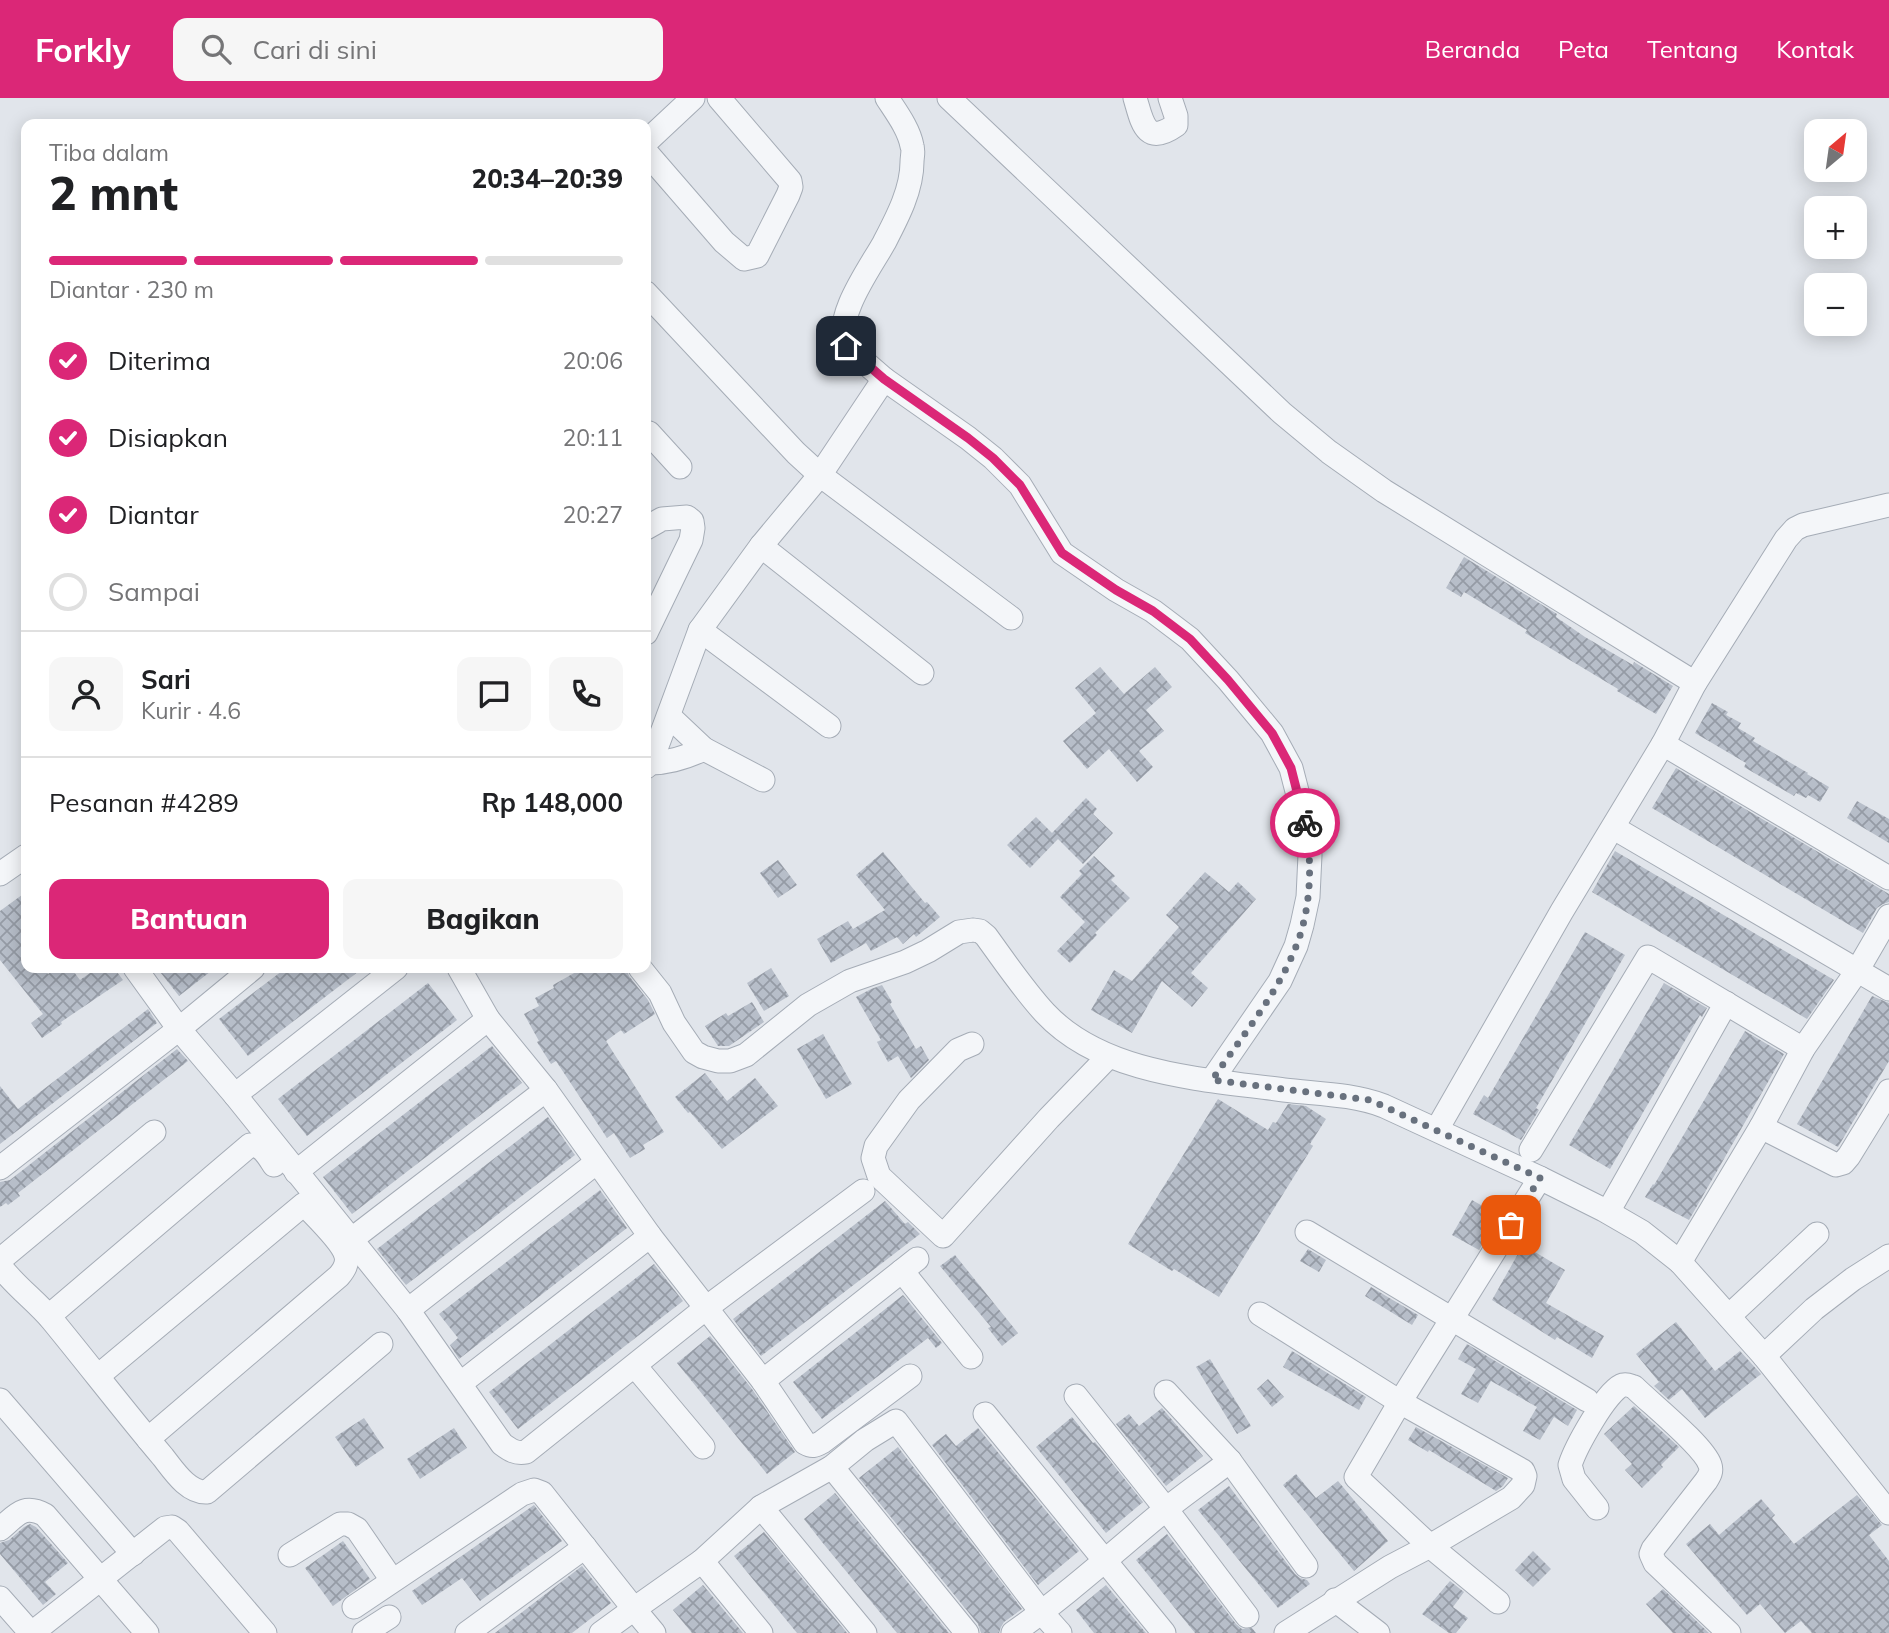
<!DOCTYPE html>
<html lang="id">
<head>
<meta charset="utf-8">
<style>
	body { margin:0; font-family:Mulish,sans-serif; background:#f6f6f6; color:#202124; height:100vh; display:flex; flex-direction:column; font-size:26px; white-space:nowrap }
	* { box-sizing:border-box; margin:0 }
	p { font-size:23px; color:#757577 }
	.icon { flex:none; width:38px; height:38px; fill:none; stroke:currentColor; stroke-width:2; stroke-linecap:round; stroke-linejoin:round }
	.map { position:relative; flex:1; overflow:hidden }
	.sheet { position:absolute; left:21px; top:21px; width:630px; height:854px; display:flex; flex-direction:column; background:#fff; border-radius:14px; box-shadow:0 4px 18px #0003 }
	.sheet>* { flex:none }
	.needle { width:46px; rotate:29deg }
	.controls { position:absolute; left:1804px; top:21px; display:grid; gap:14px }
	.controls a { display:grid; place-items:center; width:63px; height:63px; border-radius:14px; background:#fff; box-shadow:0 4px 18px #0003; font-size:35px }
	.pin { position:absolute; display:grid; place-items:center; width:60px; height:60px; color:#fff; margin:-30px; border-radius:14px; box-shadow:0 4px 10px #0006 }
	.courier { position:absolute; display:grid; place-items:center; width:70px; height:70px; margin:-35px; border:5px solid #db2777; border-radius:50%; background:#fff; color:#222; box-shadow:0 2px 9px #0007 }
	.summary em { font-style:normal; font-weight:800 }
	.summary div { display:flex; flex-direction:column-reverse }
	.summary { display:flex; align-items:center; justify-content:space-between; height:119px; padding:0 28px }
	h1 { font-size:46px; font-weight:800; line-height:52px }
	.bar { display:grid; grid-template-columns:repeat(4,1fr); gap:10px 7px; align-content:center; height:84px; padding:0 28px }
	.bar i { height:9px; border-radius:5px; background:#e0e0e0 }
	.bar .on { background:#db2777 }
	.bar p { grid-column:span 4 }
	.line { display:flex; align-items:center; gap:18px; padding:0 28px; border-top:2px solid #e0e0e0 }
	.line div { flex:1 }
	.round { display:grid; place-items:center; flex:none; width:74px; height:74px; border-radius:14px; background:#f6f6f6 }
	ol { padding:0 28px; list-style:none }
	li { display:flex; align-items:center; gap:21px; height:77px }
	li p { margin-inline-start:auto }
	li .icon { padding:7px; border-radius:50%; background:#db2777; color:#fff; stroke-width:4 }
	li:last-child { color:#757577 }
	li i { width:38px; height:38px; border:4px solid #e0e0e0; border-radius:50% }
	.button { display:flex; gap:14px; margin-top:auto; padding:14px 28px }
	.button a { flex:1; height:80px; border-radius:14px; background:#db2777; color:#fff; font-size:28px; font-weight:800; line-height:80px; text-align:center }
	.button a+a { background:#f6f6f6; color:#202124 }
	header { display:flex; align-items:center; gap:42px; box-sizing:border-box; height:98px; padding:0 35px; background:#db2777; color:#fff }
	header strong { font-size:33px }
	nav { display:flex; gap:38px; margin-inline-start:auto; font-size:24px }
	.search { width:490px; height:63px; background:#f6f6f6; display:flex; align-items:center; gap:18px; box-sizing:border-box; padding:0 24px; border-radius:14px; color:#757577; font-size:26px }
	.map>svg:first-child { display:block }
	.building { fill:url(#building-cross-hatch) }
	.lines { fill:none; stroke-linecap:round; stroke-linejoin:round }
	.street-casing { stroke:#a5acb6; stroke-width:25 }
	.street { stroke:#f4f6f9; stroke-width:23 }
	.done { stroke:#68717e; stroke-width:7; stroke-dasharray:0 12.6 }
	.route { stroke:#db2777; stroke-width:9 }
</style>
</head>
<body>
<header>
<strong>Forkly</strong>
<div class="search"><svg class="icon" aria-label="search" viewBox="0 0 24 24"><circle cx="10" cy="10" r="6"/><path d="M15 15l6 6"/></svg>Cari di sini</div>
<nav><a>Beranda</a><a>Peta</a><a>Tentang</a><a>Kontak</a></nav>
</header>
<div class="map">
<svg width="1889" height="1535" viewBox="0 0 1889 1535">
	<defs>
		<pattern id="building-cross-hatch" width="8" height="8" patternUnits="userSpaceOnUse" patternTransform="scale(1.75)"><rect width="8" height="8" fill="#b7bec9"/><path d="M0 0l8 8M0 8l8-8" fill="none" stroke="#959ba5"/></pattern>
	</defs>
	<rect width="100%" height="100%" fill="#e1e5eb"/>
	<g class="building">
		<path d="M 1464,459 L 1557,516 L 1556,519 L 1585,539 L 1633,567 L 1634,564 L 1673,588 L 1656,616 L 1617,593 L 1618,591 L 1525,535 L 1527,532 L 1464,494 L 1461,499 L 1446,490 Z"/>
		<path d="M 1100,569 L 1124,596 L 1155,569 L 1172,589 L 1146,612 L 1164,633 L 1139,653 L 1153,669 L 1137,684 L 1109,651 L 1087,671 L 1063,643 L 1096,615 L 1075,590 Z"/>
		<path d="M 1712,605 L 1728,614 L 1726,617 L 1741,625 L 1738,630 L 1755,640 L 1753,643 L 1808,675 L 1807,676 L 1829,689 L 1820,704 L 1808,697 L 1806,700 L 1796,695 L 1794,698 L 1744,669 L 1746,665 L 1695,635 Z"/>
		<path d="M 1676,670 L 1889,796 L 1889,804 L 1883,806 L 1877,810 L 1863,835 L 1652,710 Z"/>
		<path d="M 1086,700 L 1097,711 L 1093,716 L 1113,735 L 1083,766 L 1058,741 L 1030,770 L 1007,747 L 1036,719 L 1052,735 Z"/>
		<path d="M 1857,703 L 1889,721 L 1889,745 L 1847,720 Z"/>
		<path d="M 1615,753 L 1834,882 L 1807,921 L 1592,794 Z"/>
		<path d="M 883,754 L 925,805 L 927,804 L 940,819 L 916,839 L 914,836 L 903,846 L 897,839 L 871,853 L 866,845 L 831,865 L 817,841 L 848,823 L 853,831 L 885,812 L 856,777 Z"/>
		<path d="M 1094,758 L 1115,778 L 1111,782 L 1130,800 L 1095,835 L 1097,837 L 1070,865 L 1057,853 L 1085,824 L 1060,799 L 1082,776 L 1079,773 Z"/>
		<path d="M 778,762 L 797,787 L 778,800 L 760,775 Z"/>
		<path d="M 1205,774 L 1229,794 L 1238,784 L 1256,801 L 1191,875 L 1208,890 L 1192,909 L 1162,883 L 1132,935 L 1091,912 L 1114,872 L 1132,883 L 1179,829 L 1166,817 Z"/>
		<path d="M 26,794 L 26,870 L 43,870 L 48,876 L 57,870 L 71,870 L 80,882 L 97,870 L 114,870 L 123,882 L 61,924 L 62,926 L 42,940 L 31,925 L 43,916 L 0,862 L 0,813 Z"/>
		<path d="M 1585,834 L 1625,857 L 1536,1010 L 1539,1012 L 1521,1042 L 1473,1016 L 1484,997 L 1488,1000 Z"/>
		<path d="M 157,870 L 215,870 L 179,898 Z"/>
		<path d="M 286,870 L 363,870 L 248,958 L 219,921 Z"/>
		<path d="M 583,870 L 626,870 L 629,878 L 648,902 L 655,916 L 624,936 L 621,932 L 606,943 L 664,1034 L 643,1047 L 645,1051 L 630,1060 L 614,1035 L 607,1040 L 556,963 L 551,966 L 537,944 L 539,943 L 524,916 L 539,908 L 535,900 L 554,890 L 553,887 Z"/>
		<path d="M 771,870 L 789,898 L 764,913 L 747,885 Z"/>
		<path d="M 428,885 L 457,922 L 307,1038 L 278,1001 Z"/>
		<path d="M 1664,885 L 1707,910 L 1702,919 L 1700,917 L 1610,1071 L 1569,1047 Z"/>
		<path d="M 882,887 L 892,904 L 890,906 L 916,951 L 921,948 L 929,962 L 911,980 L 898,958 L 888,964 L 877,944 L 881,942 L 856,899 L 871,891 Z"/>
		<path d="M 1872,898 L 1889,905 L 1889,963 L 1838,1049 L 1797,1026 Z"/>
		<path d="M 752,904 L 764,924 L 729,948 L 718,948 L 705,928 L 726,915 L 728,918 Z"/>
		<path d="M 148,911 L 157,925 L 0,1046 L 0,988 L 18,1011 Z"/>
		<path d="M 1745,933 L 1784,956 L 1689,1122 L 1645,1099 L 1653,1086 L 1654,1087 Z"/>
		<path d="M 823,936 L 852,986 L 826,1001 L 797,951 Z"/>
		<path d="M 492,948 L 522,985 L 352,1116 L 323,1079 Z"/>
		<path d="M 177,951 L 188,963 L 18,1095 L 20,1098 L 8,1107 L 6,1105 L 0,1109 L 0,1084 L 10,1082 Z"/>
		<path d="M 705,975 L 727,1003 L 755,980 L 778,1008 L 722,1051 L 690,1014 L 688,1015 L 675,999 Z"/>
		<path d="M 1218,1001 L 1268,1032 L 1273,1024 L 1276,1025 L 1288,1006 L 1306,1008 L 1326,1021 L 1310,1046 L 1313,1048 L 1219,1199 L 1174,1171 L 1172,1173 L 1128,1146 Z"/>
		<path d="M 548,1019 L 575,1057 L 406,1187 L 377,1151 Z"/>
		<path d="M 600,1092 L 627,1130 L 459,1261 L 450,1247 L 458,1240 L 439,1216 Z"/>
		<path d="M 1472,1102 L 1500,1118 L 1479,1152 L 1452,1137 Z"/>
		<path d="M 885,1103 L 905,1126 L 908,1124 L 920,1136 L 761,1258 L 733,1221 Z"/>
		<path d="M 1523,1147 L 1565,1172 L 1546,1205 L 1604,1238 L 1592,1260 L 1557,1239 L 1555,1242 L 1492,1202 Z"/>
		<path d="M 1308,1151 L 1326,1162 L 1319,1174 L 1300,1163 Z"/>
		<path d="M 955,1157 L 1018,1235 L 1002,1248 L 988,1230 L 991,1229 L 940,1168 Z"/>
		<path d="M 654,1166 L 683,1203 L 518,1331 L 489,1294 Z"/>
		<path d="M 1371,1189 L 1418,1217 L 1412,1227 L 1365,1198 Z"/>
		<path d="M 903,1197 L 942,1245 L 936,1250 L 928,1240 L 822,1321 L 793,1284 Z"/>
		<path d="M 1676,1224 L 1715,1273 L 1740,1253 L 1761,1276 L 1705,1320 L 1682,1291 L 1669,1302 L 1654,1288 L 1659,1284 L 1636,1256 Z"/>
		<path d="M 710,1238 L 752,1291 L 795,1354 L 767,1376 L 677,1265 Z"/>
		<path d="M 1467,1246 L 1577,1312 L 1568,1328 L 1554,1319 L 1540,1342 L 1523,1333 L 1537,1309 L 1491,1283 L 1478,1305 L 1461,1296 L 1476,1271 L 1458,1261 Z"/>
		<path d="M 1292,1253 L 1366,1299 L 1359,1312 L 1283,1269 Z"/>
		<path d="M 1210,1261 L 1251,1328 L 1237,1336 L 1196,1269 Z"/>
		<path d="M 1268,1281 L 1284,1299 L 1272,1309 L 1257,1291 Z"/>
		<path d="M 1634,1308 L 1679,1349 L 1661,1367 L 1663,1369 L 1642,1390 L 1625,1372 L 1632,1366 L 1604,1336 Z"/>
		<path d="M 1162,1310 L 1203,1358 L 1166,1388 L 1116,1326 L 1129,1316 L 1139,1328 Z"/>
		<path d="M 1072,1319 L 1093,1345 L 1095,1344 L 1143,1404 L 1106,1435 L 1036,1349 Z"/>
		<path d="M 364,1320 L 384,1350 L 356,1369 L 335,1339 Z"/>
		<path d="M 1416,1329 L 1508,1380 L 1503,1388 L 1496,1393 L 1429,1352 L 1428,1354 L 1408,1342 Z"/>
		<path d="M 454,1330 L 467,1350 L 420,1381 L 407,1361 Z"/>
		<path d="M 978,1330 L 1079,1453 L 1038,1487 L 932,1347 L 946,1336 L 956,1348 Z"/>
		<path d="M 898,1349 L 1022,1511 L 1004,1524 L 1001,1529 L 999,1535 L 981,1535 L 978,1526 L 859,1380 Z"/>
		<path d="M 1296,1376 L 1316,1400 L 1338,1383 L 1388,1443 L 1354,1473 L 1283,1387 Z"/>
		<path d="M 1229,1388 L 1295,1476 L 1300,1480 L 1307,1482 L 1310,1486 L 1278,1510 L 1198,1412 Z"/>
		<path d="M 835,1395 L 949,1535 L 897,1535 L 822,1444 L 804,1421 Z"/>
		<path d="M 1857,1397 L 1882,1427 L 1869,1437 L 1889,1463 L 1889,1535 L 1812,1535 L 1801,1523 L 1785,1535 L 1760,1506 L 1747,1517 L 1686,1446 L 1710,1426 L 1719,1437 L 1761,1401 L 1775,1417 L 1772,1420 L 1794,1446 Z"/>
		<path d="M 534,1407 L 562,1443 L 480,1503 L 462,1480 L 422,1507 L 412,1493 Z"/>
		<path d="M 30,1426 L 36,1429 L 68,1465 L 45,1484 L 56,1496 L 43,1507 L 0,1456 L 0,1445 L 9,1442 L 24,1429 Z"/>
		<path d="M 764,1434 L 847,1535 L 797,1535 L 783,1518 L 734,1458 Z"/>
		<path d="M 1167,1436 L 1236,1526 L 1242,1531 L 1252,1530 L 1256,1535 L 1195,1535 L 1136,1462 Z"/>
		<path d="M 343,1443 L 370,1481 L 333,1508 L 305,1470 Z"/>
		<path d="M 1533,1453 L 1551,1471 L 1533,1489 L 1515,1472 Z"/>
		<path d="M 582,1468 L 611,1505 L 572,1535 L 495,1535 Z"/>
		<path d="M 1450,1483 L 1464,1494 L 1453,1509 L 1468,1520 L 1456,1535 L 1449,1535 L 1422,1516 Z"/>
		<path d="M 703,1487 L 743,1535 L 692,1535 L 673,1512 Z"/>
		<path d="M 1106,1487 L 1146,1535 L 1094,1535 L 1076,1512 Z"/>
		<path d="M 1663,1491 L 1709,1535 L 1673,1535 L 1646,1506 Z"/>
	</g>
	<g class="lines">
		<g class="street-casing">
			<g id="street">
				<path d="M 887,0 C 896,14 909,31 912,48 C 914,52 912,59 912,64 C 912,92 897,120 884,145 C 870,170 833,220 846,248 L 884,281 L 968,340 L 993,360 L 1020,387 L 1062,455 L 1116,492 L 1153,513 L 1190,541 L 1228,582 L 1272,635 L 1291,670 L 1306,728 L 1310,757 L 1308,799 L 1302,827 L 1296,848 L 1280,883 L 1212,982"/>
				<path d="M 949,0 L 1282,315 L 1329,354 L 1384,393 L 1695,585"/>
				<path d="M 1135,0 C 1142,23 1145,49 1176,27 L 1176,18 L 1170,0"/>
				<path d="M 646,44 L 693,0"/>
				<path d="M 646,54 L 724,144 L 744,161 L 757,158 L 788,97 L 791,89 L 790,83 L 719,0"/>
				<path d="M 646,195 L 796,355 L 820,377 L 884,281"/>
				<path d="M 649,335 L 680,369"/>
				<path d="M 646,430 L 662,421 L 687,419 L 692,423 L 693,430 L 691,442 L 646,535"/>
				<path d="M 761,448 L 922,575"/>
				<path d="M 700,532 L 829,628"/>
				<path d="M 669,618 L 704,651 L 763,682"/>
				<path d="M 1663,646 L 1889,780"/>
				<path d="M 650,665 C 670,665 687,659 704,651"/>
				<path d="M 646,669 L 650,665 L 657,648 L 700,532 L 761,448 L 820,377 L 1011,520"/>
				<path d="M 1614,730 L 1889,891"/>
				<path d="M 0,776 L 26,758"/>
				<path d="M 135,870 L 179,931 L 235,997 L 408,1212 L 502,1346 C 510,1352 516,1356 526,1354 L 706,1210 L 863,1093"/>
				<path d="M 640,870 L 660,895 L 674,925 L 694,954 L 703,959 L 718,963 L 730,963 L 746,957 L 808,907 L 850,883 L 905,864 L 928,853 L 959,834 L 973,832 L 980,833 L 986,838 C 1005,864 1023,891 1045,915 C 1103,977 1204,981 1284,992 C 1318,996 1353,996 1384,1008 L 1540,1080 L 1604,1112 L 1642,1134 L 1680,1164 L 1764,1258 L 1889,1415"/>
				<path d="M 488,921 L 546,992 L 650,1138 L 763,1283 L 805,1345 C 812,1349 815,1348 822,1344 L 910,1278"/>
				<path d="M 972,946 L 958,952 L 909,1002 L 876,1048 L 873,1060 L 879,1078 L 943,1138 L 1049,1020 L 1108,959"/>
				<path d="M 235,997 L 396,870"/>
				<path d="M 1440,1026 L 1562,813 L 1663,646 L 1695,585 L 1786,441 L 1795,431 L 1803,427 L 1889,407"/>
				<path d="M 1761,1029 L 1836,1067 L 1843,1065 L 1849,1058 L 1889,993"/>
				<path d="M 1531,1052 L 1648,859 L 1803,951"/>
				<path d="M 0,1070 L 179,931 L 253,870"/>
				<path d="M 296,1074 L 488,921 L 459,870"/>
				<path d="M 1613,1105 L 1726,905"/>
				<path d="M 1307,1134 L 1587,1302"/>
				<path d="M 352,1141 L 546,992"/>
				<path d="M 0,1162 L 154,1034"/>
				<path d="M 1680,1164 L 1761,1029 L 1803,951 L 1857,873 L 1889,818"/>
				<path d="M 0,1168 C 15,1188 36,1203 52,1222 C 89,1267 125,1314 163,1359 C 174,1373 188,1395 207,1394 L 381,1246"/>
				<path d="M 902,1173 L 971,1259"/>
				<path d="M 408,1212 L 597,1064"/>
				<path d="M 1260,1216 L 1400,1304 L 1523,1373 L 1525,1378 L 1523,1387 L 1511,1400 L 1430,1448 L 1390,1469 L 1286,1535"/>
				<path d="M 49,1218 L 250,1047 C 262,1046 268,1058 274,1067"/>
				<path d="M 1729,1218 L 1817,1136"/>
				<path d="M 1764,1258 L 1814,1211 L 1853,1181 L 1889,1158"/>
				<path d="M 635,1268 L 703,1349"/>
				<path d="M 98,1278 L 304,1106 C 314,1117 343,1144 346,1158 C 348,1166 344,1172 339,1178 L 148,1341"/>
				<path d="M 763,1283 L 917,1161"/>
				<path d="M 461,1285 L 650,1138"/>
				<path d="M 1166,1294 L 1230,1363 L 1306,1468"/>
				<path d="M 1076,1298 L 1166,1411 L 1247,1518"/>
				<path d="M 0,1302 L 133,1456"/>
				<path d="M 985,1316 L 1164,1535"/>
				<path d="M 832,1369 L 967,1535"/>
				<path d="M 761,1409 L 865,1535"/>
				<path d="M 1597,1410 L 1574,1381 L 1570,1367 C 1575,1351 1607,1291 1623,1287 C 1628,1286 1630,1288 1634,1289 C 1650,1305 1704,1348 1710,1367 C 1712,1373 1710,1377 1706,1383 L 1653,1451 L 1651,1456 L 1655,1465 L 1729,1535"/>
				<path d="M 0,1431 C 16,1418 23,1405 45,1417 L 147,1535"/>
				<path d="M 290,1457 L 340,1426 L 348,1426 L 357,1431 L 392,1482"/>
				<path d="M 702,1463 L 761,1535"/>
				<path d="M 0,1500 L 31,1535"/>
				<path d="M 1335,1502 L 1378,1535"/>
				<path d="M 1498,1504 L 1430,1448 L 1356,1379 L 1400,1304 L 1540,1080"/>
				<path d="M 354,1509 L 522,1396 L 534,1392 L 542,1395 L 634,1511 L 702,1463 L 761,1409 L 832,1369 L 865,1342 L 896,1323 L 1042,1515 L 1060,1535"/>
				<path d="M 32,1535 L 165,1430 L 172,1429 L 178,1433 L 265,1535"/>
				<path d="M 364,1535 L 389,1519"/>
				<path d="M 467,1535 L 585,1449"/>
				<path d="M 601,1535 L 634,1511 L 654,1535"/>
				<path d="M 1013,1535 C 1067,1497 1114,1454 1165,1412 C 1186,1395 1208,1380 1230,1363"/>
			</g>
		</g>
		<use href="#street" class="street"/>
	</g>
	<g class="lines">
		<path class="done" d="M 1305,725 C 1313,765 1311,813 1295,851 C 1276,898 1240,941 1212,982 L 1370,1002 L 1540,1080 L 1511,1127"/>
		<path class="route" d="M 846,248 L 884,281 L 968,340 L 993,360 L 1020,387 L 1062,455 L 1116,492 L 1153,513 L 1190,541 L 1228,582 L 1272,635 L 1291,670 L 1305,725"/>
	</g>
</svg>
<div class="controls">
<a><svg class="needle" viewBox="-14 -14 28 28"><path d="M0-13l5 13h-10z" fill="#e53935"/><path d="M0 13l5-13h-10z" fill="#757577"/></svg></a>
<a>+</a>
<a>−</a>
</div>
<div class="pin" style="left:1511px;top:1127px;background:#ea580c"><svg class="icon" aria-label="bag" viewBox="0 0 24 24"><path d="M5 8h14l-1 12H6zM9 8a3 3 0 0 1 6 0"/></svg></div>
<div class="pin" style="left:846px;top:248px;background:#1f2937"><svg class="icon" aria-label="home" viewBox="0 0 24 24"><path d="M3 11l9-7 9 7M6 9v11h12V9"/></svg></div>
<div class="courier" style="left:1305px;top:725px"><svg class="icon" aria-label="bike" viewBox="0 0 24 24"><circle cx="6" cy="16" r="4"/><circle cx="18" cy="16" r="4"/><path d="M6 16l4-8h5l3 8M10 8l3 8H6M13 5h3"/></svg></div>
<section class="sheet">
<div class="summary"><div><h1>2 mnt</h1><p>Tiba dalam</p></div><em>20:34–20:39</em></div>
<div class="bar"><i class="on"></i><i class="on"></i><i class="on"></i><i></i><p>Diantar · 230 m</p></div>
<ol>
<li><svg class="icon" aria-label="check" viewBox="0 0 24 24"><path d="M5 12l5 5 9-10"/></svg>Diterima<p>20:06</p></li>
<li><svg class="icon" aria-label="check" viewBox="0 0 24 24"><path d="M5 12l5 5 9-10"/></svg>Disiapkan<p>20:11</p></li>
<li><svg class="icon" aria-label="check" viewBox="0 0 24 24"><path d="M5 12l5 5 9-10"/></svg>Diantar<p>20:27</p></li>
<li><i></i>Sampai</li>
</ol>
<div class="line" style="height:126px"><a class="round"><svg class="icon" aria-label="person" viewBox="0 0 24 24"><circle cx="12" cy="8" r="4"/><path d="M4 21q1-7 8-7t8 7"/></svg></a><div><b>Sari</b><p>Kurir · 4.6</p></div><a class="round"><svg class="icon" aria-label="chat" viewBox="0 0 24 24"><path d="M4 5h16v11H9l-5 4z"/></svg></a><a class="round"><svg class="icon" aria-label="phone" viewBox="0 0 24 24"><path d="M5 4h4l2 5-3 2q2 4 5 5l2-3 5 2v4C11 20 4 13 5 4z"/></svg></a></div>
<div class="line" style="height:91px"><div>Pesanan #4289</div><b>Rp 148,000</b></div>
<div class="button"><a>Bantuan</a><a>Bagikan</a></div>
</section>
</div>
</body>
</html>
